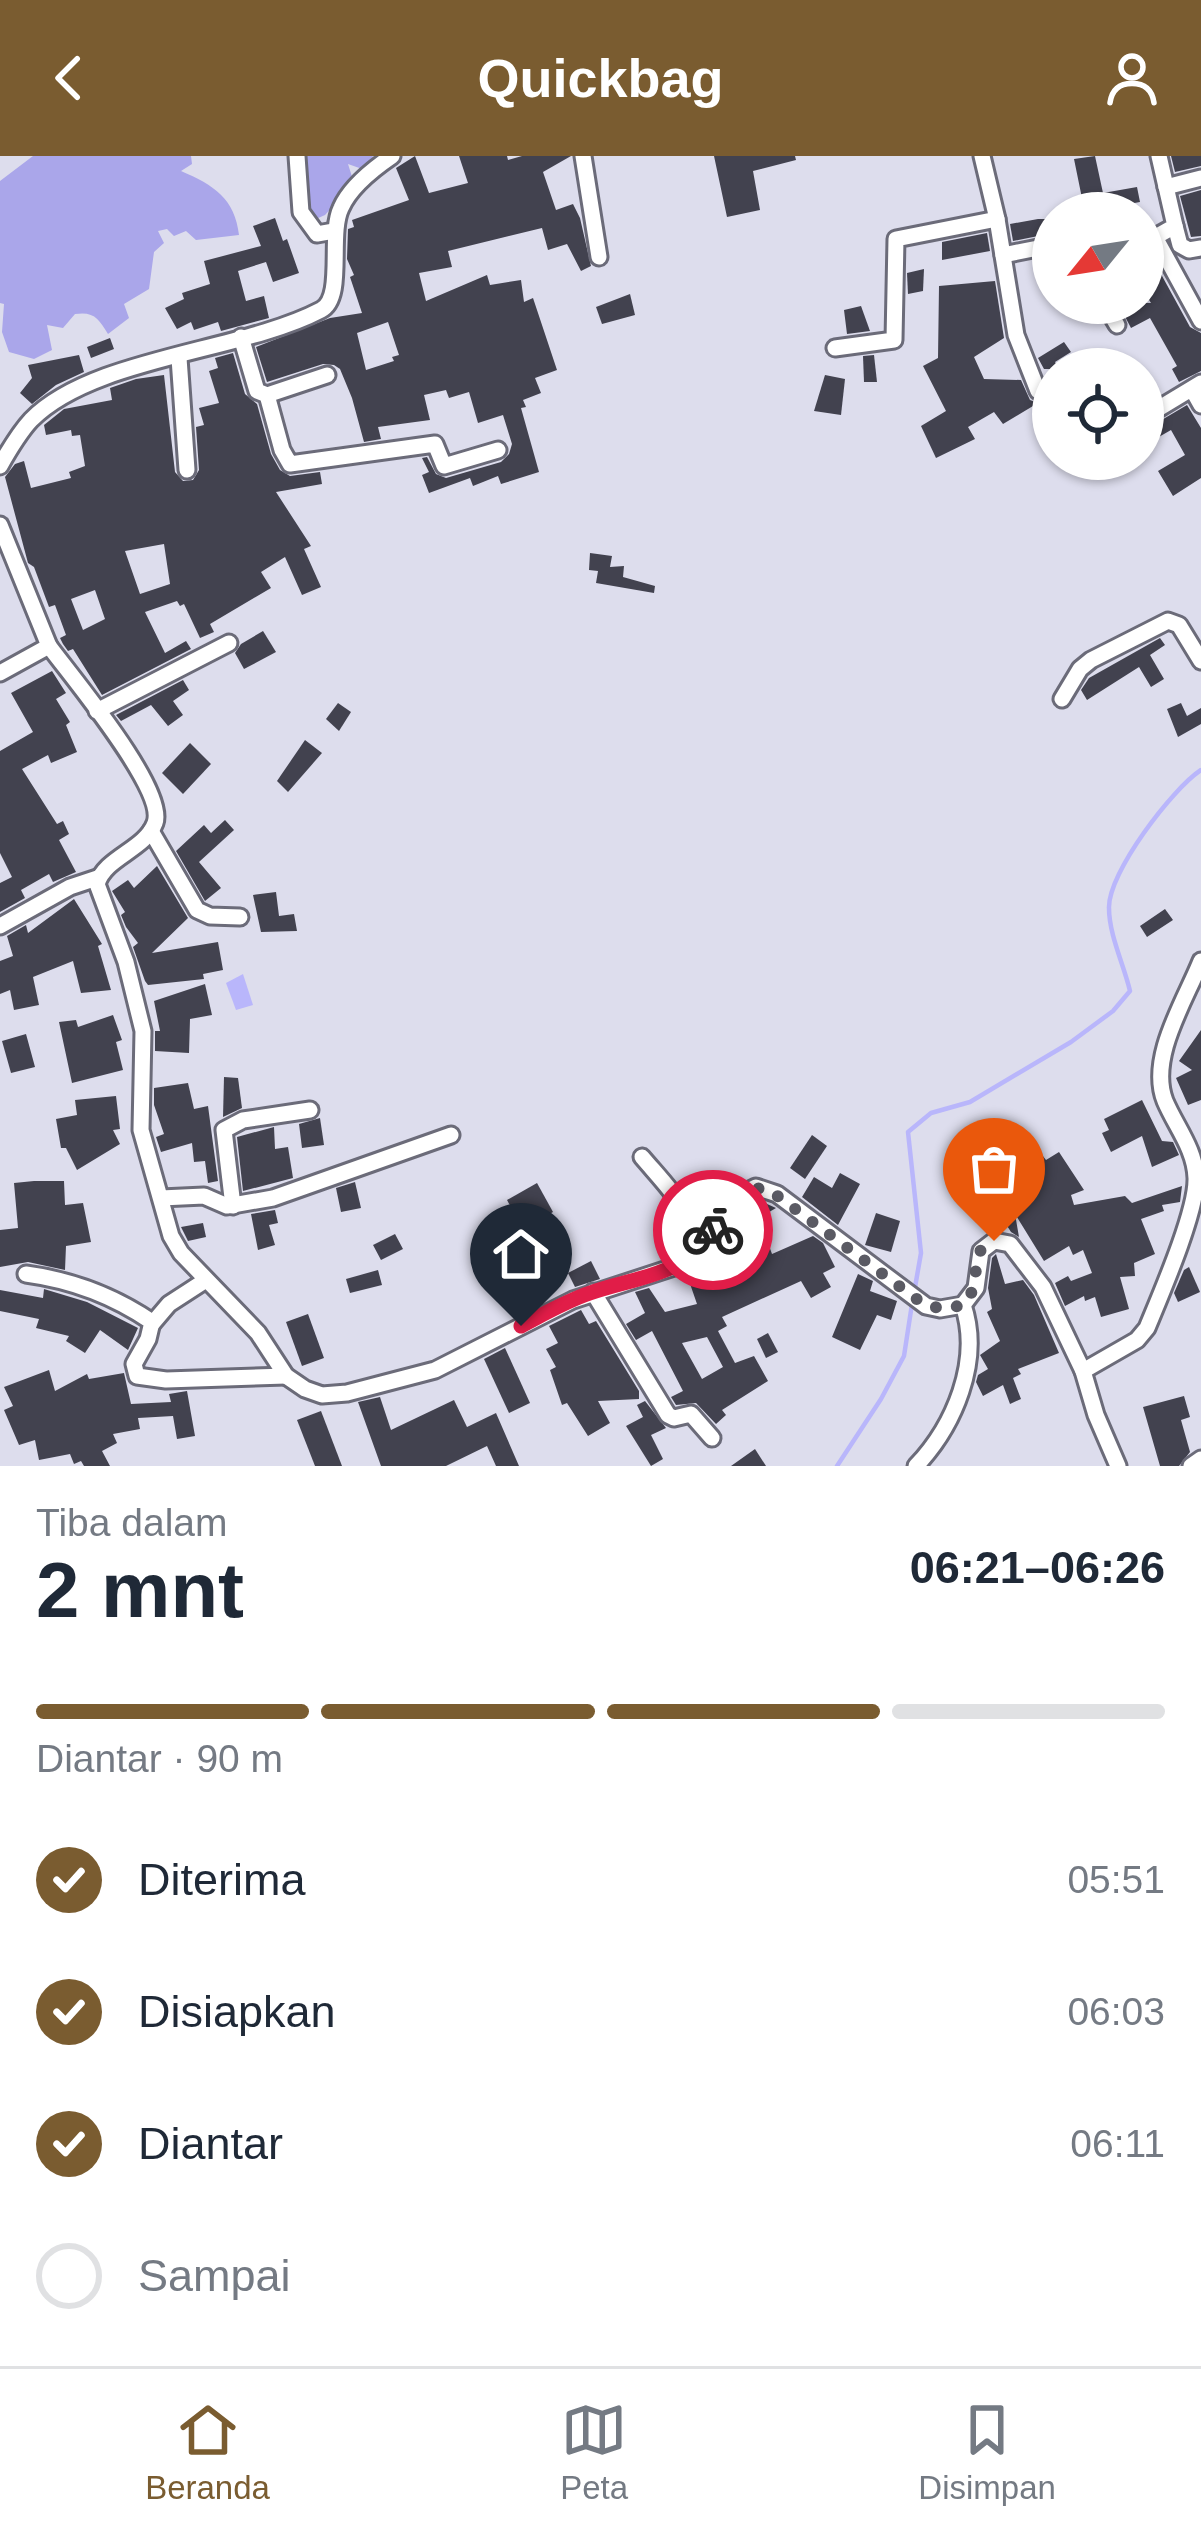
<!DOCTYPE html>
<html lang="id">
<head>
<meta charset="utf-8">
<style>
	body { margin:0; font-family:Arial,sans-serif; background:#f6f6f7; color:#1f2937; height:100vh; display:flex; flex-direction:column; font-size:45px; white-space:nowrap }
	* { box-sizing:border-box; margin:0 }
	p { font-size:39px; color:#747a83 }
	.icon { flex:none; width:66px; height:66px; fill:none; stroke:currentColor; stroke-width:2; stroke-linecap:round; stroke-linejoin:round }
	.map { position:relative; height:1310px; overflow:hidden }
	.drawer { display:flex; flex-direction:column; background:#fff; flex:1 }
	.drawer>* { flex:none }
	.needle { width:78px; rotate:240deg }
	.tools { position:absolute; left:1032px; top:36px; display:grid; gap:24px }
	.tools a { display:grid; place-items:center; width:132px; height:132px; border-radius:50%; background:#fff; box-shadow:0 3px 9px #0004; font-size:60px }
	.pin { position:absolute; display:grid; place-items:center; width:102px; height:102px; color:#fff; margin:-123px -51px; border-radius:50% 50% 50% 0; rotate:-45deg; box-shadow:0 0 12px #0007 }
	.pin .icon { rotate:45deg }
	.courier { position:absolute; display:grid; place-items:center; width:120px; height:120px; margin:-60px; border:9px solid #e11d48; border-radius:50%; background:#fff; color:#222; box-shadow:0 3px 15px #0007 }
	.head em { font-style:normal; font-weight:600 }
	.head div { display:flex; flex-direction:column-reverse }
	.head { display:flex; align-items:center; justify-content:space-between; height:204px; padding:0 36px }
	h1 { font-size:78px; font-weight:600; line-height:90px }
	.bar { display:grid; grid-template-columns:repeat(4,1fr); gap:18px 12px; align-content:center; height:144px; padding:0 36px }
	.bar i { height:15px; border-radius:9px; background:#e0e1e3 }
	.bar .active { background:#7a5c30 }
	.bar p { grid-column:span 4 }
	ol { padding:0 36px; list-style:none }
	li { display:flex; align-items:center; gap:36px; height:132px }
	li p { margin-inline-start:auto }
	li .icon { padding:12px; border-radius:50%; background:#7a5c30; color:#fff; stroke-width:4 }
	li:last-child { color:#747a83 }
	li i { width:66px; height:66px; border:6px solid #e0e1e3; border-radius:50% }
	header { display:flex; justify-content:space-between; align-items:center; height:156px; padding:0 36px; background:#7a5c30; color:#fff; font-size:54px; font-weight:600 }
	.menu { display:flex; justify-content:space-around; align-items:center; height:168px; border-top:3px solid #e0e1e3; background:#fff; font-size:33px; color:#747a83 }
	.menu a { display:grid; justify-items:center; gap:6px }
	.menu .active { color:#7a5c30 }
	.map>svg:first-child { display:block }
	.forest { fill:#aaa6ea }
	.water { fill:#b9b6fb }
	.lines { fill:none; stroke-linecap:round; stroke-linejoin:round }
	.stream { stroke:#b9b6fb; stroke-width:4.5 }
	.building { fill:#42424f; fill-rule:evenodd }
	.minor-casing { stroke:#6b6b79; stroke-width:21 }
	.minor { stroke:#fff; stroke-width:15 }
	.done { stroke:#5a5a63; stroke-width:12; stroke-dasharray:0 21.6 }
	.route { stroke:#e11d48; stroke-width:15 }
</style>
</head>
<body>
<header><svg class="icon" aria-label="back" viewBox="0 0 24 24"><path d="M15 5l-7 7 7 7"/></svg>Quickbag<svg class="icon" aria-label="person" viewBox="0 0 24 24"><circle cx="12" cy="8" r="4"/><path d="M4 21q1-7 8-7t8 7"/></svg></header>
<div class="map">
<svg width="1201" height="1310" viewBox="0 0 1201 1310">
	<rect width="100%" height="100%" fill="#dddded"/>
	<g class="forest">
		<path d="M 33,0 L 191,0 L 192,8 L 181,15 C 214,29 235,43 239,79 L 196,84 L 186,75 L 174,80 L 167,73 L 158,75 L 164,87 L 154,96 L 149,133 L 124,148 L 129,162 L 108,178 C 99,163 94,155 75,158 L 63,172 L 47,169 L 52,194 L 34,203 L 9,196 L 2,176 L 4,148 L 0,147 L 0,25 Z"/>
		<path d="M 293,0 L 373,0 L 365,14 L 348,8 L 354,27 L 325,59 L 307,67 Z"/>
	</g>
	<path class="water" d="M 243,818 L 253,849 L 236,854 L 226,827 Z"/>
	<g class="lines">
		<g class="stream">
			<path d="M 914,1137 L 921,1097 L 908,976 L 931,957 L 970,946 L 1071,886 L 1113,855 L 1130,835 C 1124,809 1109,779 1109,752 C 1108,717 1172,633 1201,614"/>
			<path d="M 837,1310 L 881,1243 L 904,1200 L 912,1148"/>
		</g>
	</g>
	<g class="building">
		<path d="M 415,0 L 429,37 L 468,27 L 459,0 L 507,0 L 508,4 L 522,0 L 571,0 L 543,16 L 556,54 L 573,48 L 580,62 L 591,110 L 581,115 L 567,88 L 548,94 L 542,72 L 448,95 L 452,111 L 419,117 L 426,145 L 487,119 L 490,129 L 521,124 L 524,146 L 533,142 L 557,214 L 535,222 L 541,237 L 523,244 L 526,251 L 521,252 L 539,316 L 501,328 L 498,320 L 473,330 L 470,322 L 429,337 L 422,319 L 429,316 L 422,302 L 427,301 L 436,318 L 446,322 L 501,306 L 509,298 L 512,288 L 503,259 L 478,267 L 469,236 L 449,242 L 446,234 L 424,239 L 430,264 L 378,271 L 381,283 L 364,286 L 352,242 L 340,213 L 334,209 L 323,208 L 267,226 L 256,191 L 330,162 L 362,157 L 350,121 L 354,119 L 347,103 L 348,73 L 354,71 L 352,64 L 409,44 L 396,12 ZM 388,166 L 399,199 L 392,201 L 394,205 L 366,214 L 357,177 Z"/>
		<path d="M 714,0 L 795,0 L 796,4 L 753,15 L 760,54 L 727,61 Z"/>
		<path d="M 1095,0 L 1103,37 L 1137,31 L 1140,46 L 1107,52 L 1108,57 L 1085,57 L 1074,3 Z"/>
		<path d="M 1171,0 L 1201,0 L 1201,10 L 1175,16 Z"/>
		<path d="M 1201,34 L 1201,80 L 1191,81 L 1180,40 Z"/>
		<path d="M 275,62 L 283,85 L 287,83 L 299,117 L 273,126 L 266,106 L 238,115 L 246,145 L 264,140 L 269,162 L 221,175 L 218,166 L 194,174 L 191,166 L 177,173 L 165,152 L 184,143 L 182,137 L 210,128 L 204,105 L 261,90 L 253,70 Z"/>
		<path d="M 1038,63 L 1053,63 L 1053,77 L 1013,85 L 1010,68 Z"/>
		<path d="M 987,77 L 990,95 L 942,104 L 942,86 Z"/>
		<path d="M 1150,98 L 1190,171 L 1201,177 L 1201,215 L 1179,226 L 1172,213 L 1177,210 L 1150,162 L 1131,172 L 1118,147 L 1151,147 L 1143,134 L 1143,100 Z"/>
		<path d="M 924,113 L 923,135 L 908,138 L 907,117 Z"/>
		<path d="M 995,125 L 1004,182 L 974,201 L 984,223 L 1021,224 L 1030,244 L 1038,247 L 1003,268 L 994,256 L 968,271 L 975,283 L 936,302 L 921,270 L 946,255 L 923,210 L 938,202 L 939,130 Z"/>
		<path d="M 630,138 L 635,159 L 602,168 L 596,151 Z"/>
		<path d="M 861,150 L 870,175 L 847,178 L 844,154 Z"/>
		<path d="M 110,182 L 114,193 L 91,202 L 87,191 Z"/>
		<path d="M 1064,186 L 1071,196 L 1055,206 L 1059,213 L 1044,213 L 1038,202 Z"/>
		<path d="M 233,197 L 245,238 L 257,248 L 271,298 L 280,314 L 290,320 L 320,316 L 322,328 L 276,336 L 311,390 L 304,393 L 321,431 L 302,439 L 285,401 L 261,416 L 271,432 L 210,468 L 214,476 L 200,482 L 184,448 L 180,450 L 177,445 L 145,456 L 165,497 L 186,485 L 191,493 L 102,539 L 73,493 L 68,495 L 63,488 L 60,482 L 66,479 L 55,449 L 49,451 L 34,411 L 28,407 L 5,321 L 15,308 L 24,305 L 31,332 L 71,322 L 69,316 L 85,310 L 80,279 L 72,280 L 71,274 L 46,279 L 44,269 L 64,253 L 112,244 L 110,232 L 136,223 L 164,219 L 175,316 L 183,325 L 193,324 L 199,314 L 196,271 L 204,269 L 199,252 L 219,247 L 209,215 L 218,212 L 215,202 ZM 164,388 L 170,428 L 140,438 L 125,395 ZM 95,434 L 105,463 L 83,474 L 71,443 Z"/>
		<path d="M 79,199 L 84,216 L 56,229 L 32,248 L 20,237 L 32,222 L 28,209 Z"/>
		<path d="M 874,199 L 877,226 L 864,226 L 863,200 Z"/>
		<path d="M 825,219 L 845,223 L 841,259 L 814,255 Z"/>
		<path d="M 1187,249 L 1201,272 L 1201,322 L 1173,340 L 1158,315 L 1185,299 L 1171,274 L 1143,290 L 1143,275 Z"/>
		<path d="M 590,397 L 612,400 L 610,411 L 624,410 L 623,421 L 655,430 L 654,437 L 596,427 L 598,415 L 589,414 Z"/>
		<path d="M 263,475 L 276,496 L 244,513 L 235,497 L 241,488 Z"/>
		<path d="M 1160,482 L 1165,489 L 1150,499 L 1164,523 L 1151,531 L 1139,511 L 1087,544 L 1081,534 L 1089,522 Z"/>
		<path d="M 52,515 L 66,537 L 56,543 L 70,566 L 66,569 L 77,596 L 51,607 L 48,599 L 22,613 L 57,668 L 63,665 L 69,678 L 59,684 L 76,716 L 53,726 L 49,718 L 21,734 L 25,742 L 0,756 L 0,727 L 12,721 L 0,697 L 0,595 L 33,576 L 11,537 Z"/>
		<path d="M 183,524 L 189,534 L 173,545 L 183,559 L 168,570 L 151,549 L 121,565 L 116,559 Z"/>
		<path d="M 338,547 L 351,556 L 339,575 L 326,563 Z"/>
		<path d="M 1181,547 L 1187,560 L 1201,552 L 1201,568 L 1178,581 L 1167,553 Z"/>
		<path d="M 305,584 L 322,597 L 288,636 L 277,625 Z"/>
		<path d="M 190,587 L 211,608 L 183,638 L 162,617 Z"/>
		<path d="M 225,664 L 234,674 L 199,706 L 221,732 L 205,745 L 176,695 L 204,669 L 211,677 Z"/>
		<path d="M 157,710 L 188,762 L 152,797 L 218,786 L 223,814 L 203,818 L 204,823 L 148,829 L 145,825 L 133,791 L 138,787 L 126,771 L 121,759 L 125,756 L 112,735 L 128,724 L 134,732 Z"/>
		<path d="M 276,736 L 279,760 L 294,758 L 297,775 L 261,776 L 253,739 Z"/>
		<path d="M 74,743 L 102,788 L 98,790 L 111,834 L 81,837 L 73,805 L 33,821 L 39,849 L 14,854 L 10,834 L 0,838 L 0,805 L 13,800 L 7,780 L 26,769 L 28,777 Z"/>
		<path d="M 1165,753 L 1173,764 L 1147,781 L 1140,770 Z"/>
		<path d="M 205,828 L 212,859 L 190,863 L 189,897 L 155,895 L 155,875 L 160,875 L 154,845 Z"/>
		<path d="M 113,859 L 122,884 L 116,886 L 123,914 L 72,927 L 59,866 L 76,864 L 78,871 Z"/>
		<path d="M 1201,874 L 1201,944 L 1188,949 L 1176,922 L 1192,914 L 1179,905 Z"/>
		<path d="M 26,878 L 35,911 L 11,917 L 2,885 Z"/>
		<path d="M 224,921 L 238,922 L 242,952 L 223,961 Z"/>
		<path d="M 188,927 L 194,953 L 208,950 L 218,1025 L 208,1027 L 205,1005 L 194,1006 L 192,987 L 161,996 L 156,981 L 164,978 L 154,949 L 154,932 Z"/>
		<path d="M 116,940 L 120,973 L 113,974 L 120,988 L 77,1014 L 66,992 L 61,992 L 56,963 L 77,959 L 75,944 Z"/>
		<path d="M 1142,944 L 1162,985 L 1173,986 L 1179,999 L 1152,1011 L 1142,980 L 1111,996 L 1102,977 L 1109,974 L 1104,963 Z"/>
		<path d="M 320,962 L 324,989 L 302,992 L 299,968 Z"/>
		<path d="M 985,965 L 998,976 L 1005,968 L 1026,988 L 1031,985 L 1046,1004 L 1059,996 L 1084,1034 L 1071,1039 L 1074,1049 L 1125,1040 L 1132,1047 L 1182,1030 L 1180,1046 L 1162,1049 L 1164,1055 L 1141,1063 L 1155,1098 L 1134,1107 L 1135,1120 L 1120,1121 L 1129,1153 L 1101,1161 L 1095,1141 L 1085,1145 L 1084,1140 L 1065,1150 L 1055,1127 L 1068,1120 L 1071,1125 L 1092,1117 L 1083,1094 L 1073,1099 L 1069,1090 L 1044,1105 L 1015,1058 L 1019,1081 L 1011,1076 L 1000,1059 L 1015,1050 L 999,1026 L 1007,1021 L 969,987 Z"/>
		<path d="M 274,971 L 275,993 L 288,991 L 293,1022 L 243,1035 L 237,981 Z"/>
		<path d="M 812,979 L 827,990 L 805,1023 L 790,1012 Z"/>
		<path d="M 840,1017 L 860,1028 L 838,1069 L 802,1041 L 814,1021 L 832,1032 Z"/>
		<path d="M 34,1025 L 64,1025 L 65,1049 L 83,1047 L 91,1086 L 66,1090 L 65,1114 L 28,1106 L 0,1111 L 0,1074 L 18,1072 L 14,1027 Z"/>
		<path d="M 355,1026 L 361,1052 L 341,1056 L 336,1032 Z"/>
		<path d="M 537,1027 L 553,1056 L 523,1073 L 507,1044 Z"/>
		<path d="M 758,1044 L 776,1052 L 759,1062 L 772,1098 L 813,1080 L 823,1087 L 835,1111 L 823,1117 L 831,1131 L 811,1142 L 801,1125 L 722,1161 L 727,1170 L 718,1175 L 735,1207 L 754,1200 L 768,1225 L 722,1254 L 726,1259 L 716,1268 L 696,1247 L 676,1249 L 671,1241 L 683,1235 L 652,1175 L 636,1184 L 626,1168 L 645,1157 L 635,1136 L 649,1132 L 665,1156 L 697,1148 L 687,1119 L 710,1111 L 715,1124 L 754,1103 L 734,1063 L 742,1051 ZM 707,1181 L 723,1211 L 702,1223 L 682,1187 Z"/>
		<path d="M 275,1054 L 278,1067 L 269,1069 L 275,1089 L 258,1094 L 251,1058 Z"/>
		<path d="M 876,1057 L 900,1065 L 891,1096 L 865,1089 Z"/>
		<path d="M 203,1067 L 206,1081 L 188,1085 L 181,1071 Z"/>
		<path d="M 395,1078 L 403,1093 L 381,1104 L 373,1089 Z"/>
		<path d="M 996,1098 L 1005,1128 L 1023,1124 L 1034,1139 L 1059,1197 L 1018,1213 L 1021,1218 L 1013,1222 L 1021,1243 L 1010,1248 L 1003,1229 L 983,1240 L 976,1226 L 978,1219 L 988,1213 L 980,1199 L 1000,1185 L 987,1156 L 992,1153 L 988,1132 L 992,1102 Z"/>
		<path d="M 591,1105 L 600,1123 L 575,1131 L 568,1117 Z"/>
		<path d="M 1189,1111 L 1200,1136 L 1178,1146 L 1174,1137 L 1184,1114 Z"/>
		<path d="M 378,1114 L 382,1129 L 350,1137 L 346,1123 Z"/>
		<path d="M 858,1118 L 873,1125 L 870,1135 L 897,1145 L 891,1164 L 877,1159 L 860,1194 L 832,1181 Z"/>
		<path d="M 44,1133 L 87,1146 L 138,1172 L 128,1194 L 100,1174 L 85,1197 L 66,1185 L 69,1180 L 36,1172 L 39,1163 L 0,1155 L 0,1134 L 43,1142 Z"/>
		<path d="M 581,1154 L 589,1168 L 596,1165 L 639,1235 L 639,1243 L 598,1245 L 610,1267 L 588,1280 L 567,1247 L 562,1249 L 550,1214 L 556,1211 L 546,1193 L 558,1187 L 549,1170 Z"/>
		<path d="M 308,1158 L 324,1202 L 302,1210 L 286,1166 Z"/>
		<path d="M 768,1177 L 778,1196 L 766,1202 L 757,1183 Z"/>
		<path d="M 505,1192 L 530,1247 L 509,1257 L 484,1203 Z"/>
		<path d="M 49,1214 L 55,1235 L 87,1218 L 89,1223 L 124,1217 L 131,1248 L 171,1246 L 169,1238 L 187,1235 L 195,1280 L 177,1283 L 173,1260 L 138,1262 L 140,1273 L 113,1278 L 117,1287 L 102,1295 L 110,1310 L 84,1310 L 81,1305 L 74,1308 L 70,1298 L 39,1304 L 35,1284 L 19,1289 L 4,1254 L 13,1250 L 4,1231 Z"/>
		<path d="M 1184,1240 L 1190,1261 L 1181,1264 L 1190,1296 L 1179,1310 L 1160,1310 L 1143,1251 Z"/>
		<path d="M 380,1241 L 391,1274 L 454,1244 L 467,1271 L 496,1257 L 519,1310 L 496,1310 L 487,1290 L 446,1310 L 381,1310 L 358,1246 Z"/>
		<path d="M 645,1245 L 666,1272 L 651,1279 L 663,1303 L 651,1310 L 626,1270 L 643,1261 L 637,1249 Z"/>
		<path d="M 321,1255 L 342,1310 L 315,1310 L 297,1264 Z"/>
		<path d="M 755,1293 L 766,1310 L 731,1310 Z"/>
	</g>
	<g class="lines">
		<g class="minor-casing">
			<g id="minor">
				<path d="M 297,0 L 301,56 L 317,78 L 334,75"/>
				<path d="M 583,0 L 599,101"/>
				<path d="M 982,0 L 997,63 L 1016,179 L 1038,235"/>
				<path d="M 1166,31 L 1201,22"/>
				<path d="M 1175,70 L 1180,89 L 1189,94 L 1201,92"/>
				<path d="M 1155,81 L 1201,165"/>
				<path d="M 1143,88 L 1175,70 L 1159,0"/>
				<path d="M 1003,99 L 1053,89"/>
				<path d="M 1104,147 L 1117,169"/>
				<path d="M 241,181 L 257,235 L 267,239 L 282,294 L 290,308 L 435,288 L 444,310 L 498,294"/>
				<path d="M 835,192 L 894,184 L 896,83 L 997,63"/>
				<path d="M 179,202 L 187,314"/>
				<path d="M 1192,233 L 1201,249"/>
				<path d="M 267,239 L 327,219"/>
				<path d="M 1143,262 L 1201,227"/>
				<path d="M 0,310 C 9,294 19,277 31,264 C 93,201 241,196 321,154 C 345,142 328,79 341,52 C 350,31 373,13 392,0"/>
				<path d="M 0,369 L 49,490 L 0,517"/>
				<path d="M 49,490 C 71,520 167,634 155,667 C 145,694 105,701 97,728 L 126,806 L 143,875 L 141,974 L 171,1080 L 181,1097 L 258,1177 L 286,1220 L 305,1233 L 322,1239 L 347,1237 L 435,1214 L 573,1144 L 677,1110 L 700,1094 L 734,1042 L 756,1031 L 777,1038 L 926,1150 L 940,1153 L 963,1149 L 976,1132 L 981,1095 L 994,1085 L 1010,1088 L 1043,1131 L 1083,1215 L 1137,1184 L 1147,1172 C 1161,1138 1197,1055 1196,1022 C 1195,993 1176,971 1165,945 C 1148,902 1185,845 1201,805"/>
				<path d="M 1062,543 L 1080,513 L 1091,504 L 1168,465 L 1179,469 L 1201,505"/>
				<path d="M 97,555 L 229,487"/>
				<path d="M 151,675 L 197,754 L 210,760 L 240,761"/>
				<path d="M 0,770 L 70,731 L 97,722"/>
				<path d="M 642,1001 C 676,1041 690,1049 687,1105"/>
				<path d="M 161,1042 L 204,1040 L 227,1050 L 273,1042 L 451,979"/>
				<path d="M 233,1050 L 224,974 L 243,964 L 310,954"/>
				<path d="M 26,1118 C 71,1124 114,1140 152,1166 L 148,1183 L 134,1208 L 137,1220 L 166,1224 L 286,1220"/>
				<path d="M 593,1136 L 668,1259 L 674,1262 L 691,1258 L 712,1282"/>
				<path d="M 152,1168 L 169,1148 L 206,1124"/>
				<path d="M 1083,1215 L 1096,1259 L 1118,1310"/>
				<path d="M 916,1310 C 954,1270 982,1205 963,1149"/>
				<path d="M 1191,1310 L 1201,1303"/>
			</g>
		</g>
		<use href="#minor" class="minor"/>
	</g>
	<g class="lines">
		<path class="done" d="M 713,1074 C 726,1050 738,1029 768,1033 L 926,1150 L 952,1153 L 970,1143 L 980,1095 L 994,1085"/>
		<path class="route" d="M 521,1170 C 544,1158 566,1145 590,1137 C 635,1121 687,1120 713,1074"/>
	</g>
</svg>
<div class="tools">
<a><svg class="needle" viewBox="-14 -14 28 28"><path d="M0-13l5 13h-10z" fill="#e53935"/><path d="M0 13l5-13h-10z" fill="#747a83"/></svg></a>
<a><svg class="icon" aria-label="locate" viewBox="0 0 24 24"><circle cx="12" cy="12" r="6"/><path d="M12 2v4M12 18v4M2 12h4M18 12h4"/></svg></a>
</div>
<div class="pin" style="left:994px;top:1085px;background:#ea580c"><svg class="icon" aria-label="bag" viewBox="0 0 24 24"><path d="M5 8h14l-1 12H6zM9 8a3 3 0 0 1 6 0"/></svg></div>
<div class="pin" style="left:521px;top:1170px;background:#1f2937"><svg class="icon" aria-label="home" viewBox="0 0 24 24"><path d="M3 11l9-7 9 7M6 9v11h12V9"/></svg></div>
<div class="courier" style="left:713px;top:1074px"><svg class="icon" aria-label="bike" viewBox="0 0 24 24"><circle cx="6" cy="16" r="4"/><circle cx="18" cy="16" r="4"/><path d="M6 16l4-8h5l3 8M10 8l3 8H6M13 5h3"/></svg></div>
</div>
<section class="drawer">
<div class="head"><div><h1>2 mnt</h1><p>Tiba dalam</p></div><em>06:21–06:26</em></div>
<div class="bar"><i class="active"></i><i class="active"></i><i class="active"></i><i></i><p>Diantar · 90 m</p></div>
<ol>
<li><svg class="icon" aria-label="check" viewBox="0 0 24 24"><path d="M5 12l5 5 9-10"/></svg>Diterima<p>05:51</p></li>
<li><svg class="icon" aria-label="check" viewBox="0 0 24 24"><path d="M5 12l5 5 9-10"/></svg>Disiapkan<p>06:03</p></li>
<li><svg class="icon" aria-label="check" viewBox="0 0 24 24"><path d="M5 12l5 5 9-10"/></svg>Diantar<p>06:11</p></li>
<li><i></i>Sampai</li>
</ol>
</section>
<nav class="menu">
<a class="active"><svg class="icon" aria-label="home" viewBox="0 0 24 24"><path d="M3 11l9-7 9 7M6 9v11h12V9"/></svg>Beranda</a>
<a><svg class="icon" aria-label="map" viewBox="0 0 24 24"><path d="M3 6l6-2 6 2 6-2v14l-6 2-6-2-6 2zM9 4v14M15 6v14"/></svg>Peta</a>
<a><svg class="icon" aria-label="saved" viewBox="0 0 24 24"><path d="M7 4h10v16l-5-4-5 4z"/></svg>Disimpan</a>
</nav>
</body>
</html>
